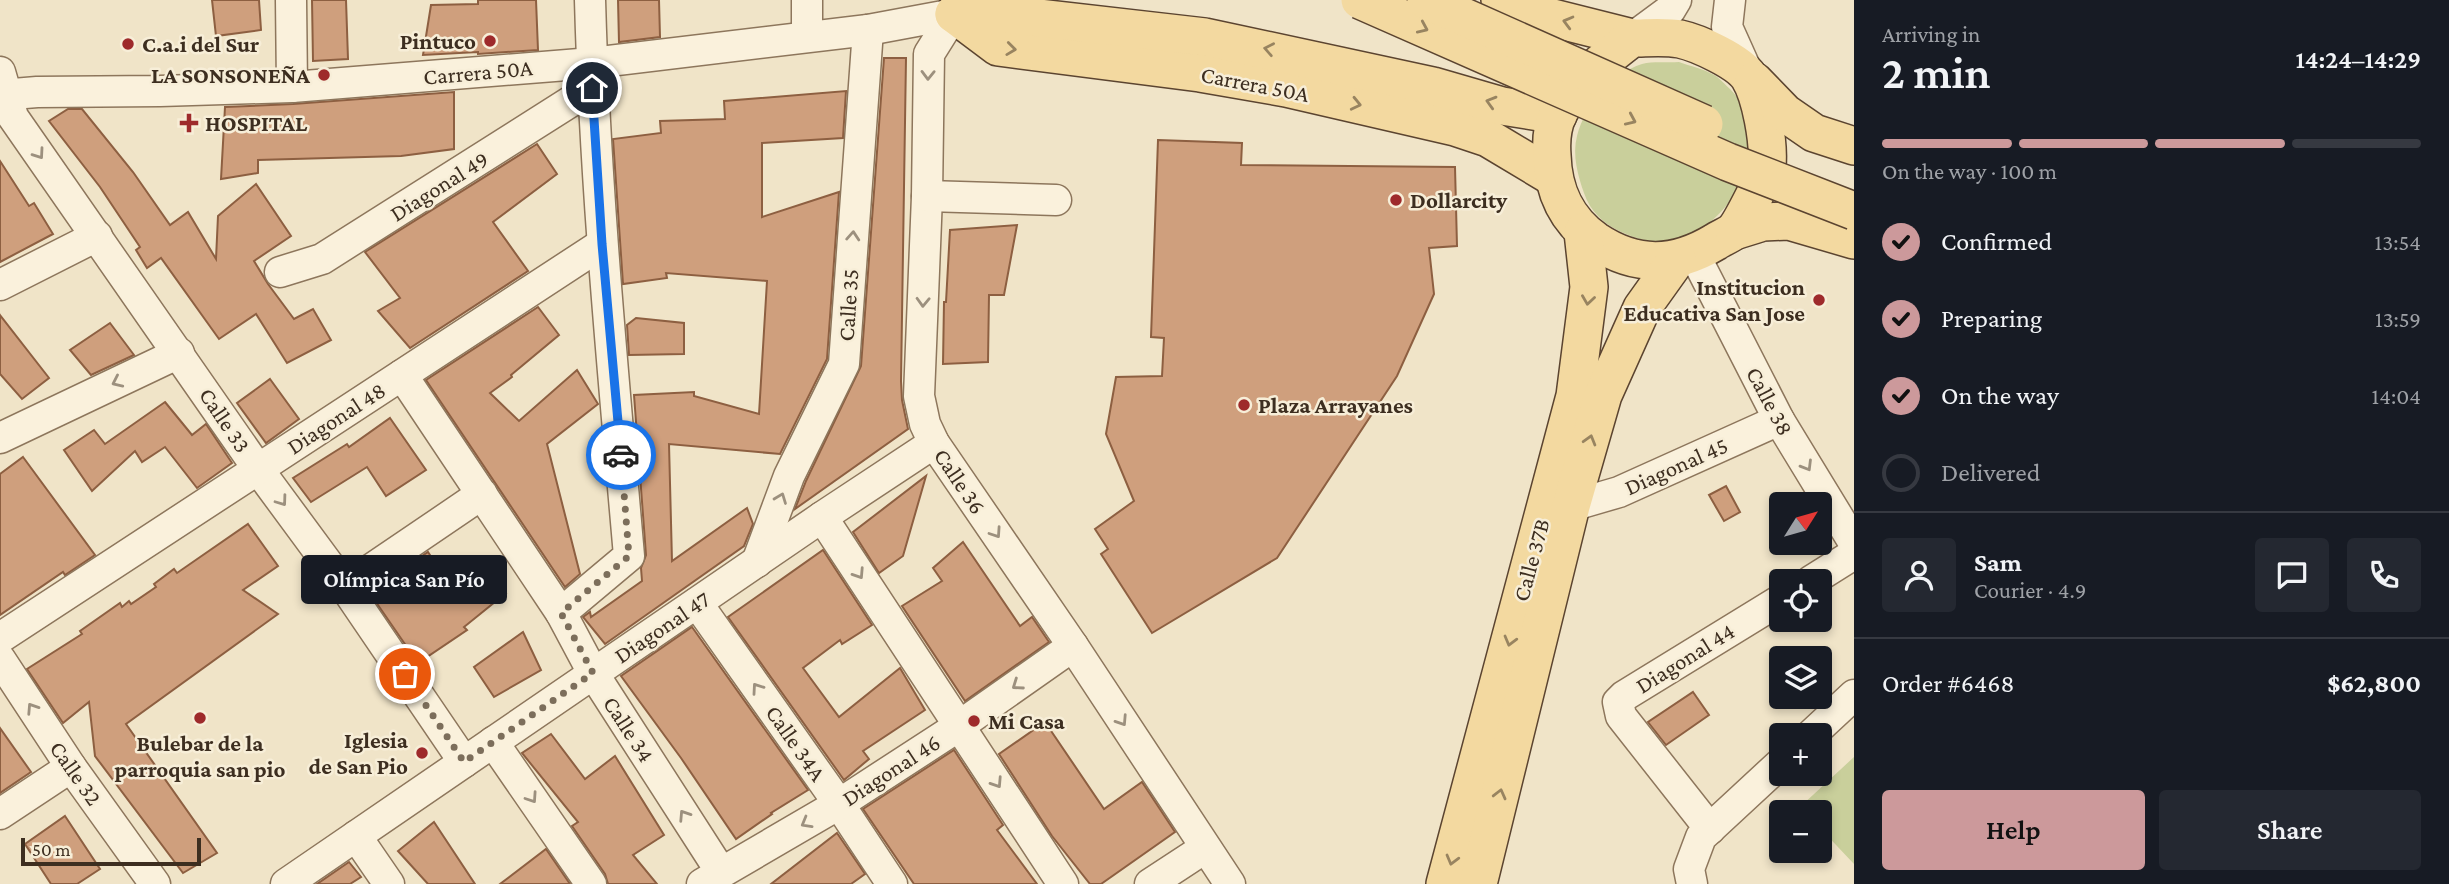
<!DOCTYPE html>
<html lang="en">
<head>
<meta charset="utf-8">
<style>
	body { margin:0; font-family:"Crimson Pro",serif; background:#242831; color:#f1f3f6; height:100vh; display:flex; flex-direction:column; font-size:26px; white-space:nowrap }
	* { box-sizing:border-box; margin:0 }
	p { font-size:23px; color:#9ea1a6 }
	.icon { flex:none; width:38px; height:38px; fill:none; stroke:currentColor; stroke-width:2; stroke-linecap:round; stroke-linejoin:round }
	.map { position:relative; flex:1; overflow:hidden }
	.drawer { display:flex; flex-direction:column; background:#171b24; width:595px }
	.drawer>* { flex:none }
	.needle { width:46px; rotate:53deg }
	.fabs { position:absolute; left:1769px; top:492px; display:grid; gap:14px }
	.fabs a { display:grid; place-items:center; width:63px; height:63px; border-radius:7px; background:#171b24; box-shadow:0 4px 10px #0003; font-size:35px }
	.scale { position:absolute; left:21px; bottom:18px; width:180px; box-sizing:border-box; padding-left:7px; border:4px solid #3d2e20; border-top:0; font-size:19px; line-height:24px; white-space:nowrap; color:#3d2e20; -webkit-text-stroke:5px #f7eed8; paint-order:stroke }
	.pin { position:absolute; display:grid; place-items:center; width:60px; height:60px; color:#fff; margin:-30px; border:4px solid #fff; border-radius:50%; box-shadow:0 2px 7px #0007 }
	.courier { position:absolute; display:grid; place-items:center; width:70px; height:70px; margin:-35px; border:5px solid #1a73e8; border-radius:50%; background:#fff; color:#222; box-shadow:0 2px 9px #0007 }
	.bubble { position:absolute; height:49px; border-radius:7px; background:#171b24; box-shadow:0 4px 10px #0003; font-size:23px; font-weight:600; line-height:49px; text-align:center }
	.overview em { font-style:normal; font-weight:600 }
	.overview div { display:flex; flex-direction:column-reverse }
	.overview { display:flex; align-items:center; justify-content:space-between; height:119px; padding:0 28px }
	h1 { font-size:46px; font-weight:600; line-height:52px }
	.bar { display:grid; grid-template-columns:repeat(4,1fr); gap:10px 7px; align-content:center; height:84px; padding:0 28px }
	.bar i { height:9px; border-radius:5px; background:#363941 }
	.bar .on { background:#cc999b }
	.bar p { grid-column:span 4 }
	.line { display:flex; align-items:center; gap:18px; padding:0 28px; border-top:2px solid #363941 }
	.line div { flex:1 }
	.round { display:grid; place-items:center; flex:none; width:74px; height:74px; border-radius:7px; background:#242831 }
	ol { padding:0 28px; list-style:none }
	li { display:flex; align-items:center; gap:21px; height:77px }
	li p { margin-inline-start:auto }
	li .icon { padding:7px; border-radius:50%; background:#cc999b; color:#111; stroke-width:4 }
	li:last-child { color:#9ea1a6 }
	li i { width:38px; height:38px; border:4px solid #363941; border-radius:50% }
	.action { display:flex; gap:14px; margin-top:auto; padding:14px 28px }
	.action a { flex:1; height:80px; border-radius:7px; background:#cc999b; color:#111; font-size:28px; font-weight:600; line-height:80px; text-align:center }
	.action a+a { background:#242831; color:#f1f3f6 }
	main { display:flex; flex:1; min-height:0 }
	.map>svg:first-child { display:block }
	.green { fill:#c9cf9b }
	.building { fill:#cf9f7d; stroke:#8d5f41; stroke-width:2 }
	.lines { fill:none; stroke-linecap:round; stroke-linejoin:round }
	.minor-casing { stroke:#8d765c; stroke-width:33 }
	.major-casing { stroke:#5b4430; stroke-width:40 }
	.minor { stroke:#faf1dc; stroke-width:30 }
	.major { stroke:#f3d9a0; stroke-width:37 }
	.major-bridge-casing { stroke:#5b4430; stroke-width:40; stroke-linecap:butt }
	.major-bridge { stroke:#f3d9a0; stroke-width:37 }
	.oneway { stroke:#988460 }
	.oneway2 { stroke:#9c907e }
	.done { stroke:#7c6e5b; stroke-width:7; stroke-dasharray:0 12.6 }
	.route { stroke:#1a73e8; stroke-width:9 }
	.poi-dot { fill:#9e2a2b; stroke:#f7eed8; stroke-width:2.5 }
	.labels { text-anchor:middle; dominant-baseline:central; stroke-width:5; stroke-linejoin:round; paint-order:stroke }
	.poi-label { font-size:23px; font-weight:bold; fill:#3d2e20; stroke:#f7eed8; text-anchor:start }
	.street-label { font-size:23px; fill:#3d2e20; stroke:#f7eed8 }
</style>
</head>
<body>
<main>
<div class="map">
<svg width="1854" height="884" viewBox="0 0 1854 884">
	<rect width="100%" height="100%" fill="#f0e4c8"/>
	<g class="green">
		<path d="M 1679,62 C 1690,66 1704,69 1714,75 C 1720,78 1725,85 1730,89 C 1780,139 1733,230 1670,241 C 1652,244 1634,238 1619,231 C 1603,223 1590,211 1584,193 C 1578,176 1572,155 1577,136 C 1585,105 1611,74 1642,64 C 1653,61 1668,63 1679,62 Z"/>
		<path d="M 1854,757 L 1854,864 L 1820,828 L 1820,812 L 1805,812 L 1800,807 Z"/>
	</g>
	<g class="building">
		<path d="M 212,0 L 259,0 L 261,30 L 216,36 Z"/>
		<path d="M 312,0 L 346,0 L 348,59 L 313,61 Z"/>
		<path d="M 478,0 L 536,0 L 538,50 L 478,54 L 478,52 L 423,55 L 431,5 L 478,4 Z"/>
		<path d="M 618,0 L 659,0 L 660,37 L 619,42 Z"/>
		<path d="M 884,58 L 906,58 L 901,381 L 902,400 L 908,429 L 795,509 L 806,481 L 861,366 Z"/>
		<path d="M 846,91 L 843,138 L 762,143 L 762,217 L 839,192 L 827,359 L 780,454 L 669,444 L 672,561 L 747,508 L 753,524 L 744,546 L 605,644 L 583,617 L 590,612 L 591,617 L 642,581 L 641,568 L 646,555 L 634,395 L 694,392 L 694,396 L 759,414 L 767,281 L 666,273 L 667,278 L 623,284 L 613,139 L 661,133 L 660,121 L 725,119 L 724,101 Z"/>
		<path d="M 454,92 L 454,149 L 401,156 L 258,160 L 258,173 L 221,179 L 225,107 L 293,104 Z"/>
		<path d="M 68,109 L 82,109 L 133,172 L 170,225 L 188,212 L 216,259 L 218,216 L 256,184 L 291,236 L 254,261 L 268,284 L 294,319 L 313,309 L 331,340 L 287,363 L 256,314 L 219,339 L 161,258 L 147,268 L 136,250 L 140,247 L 100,187 L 49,121 Z"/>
		<path d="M 1158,140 L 1242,143 L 1241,165 L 1455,167 L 1457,246 L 1429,248 L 1434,294 L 1397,376 L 1277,558 L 1152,633 L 1101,554 L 1108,549 L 1095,529 L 1134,501 L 1106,434 L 1116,377 L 1162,376 L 1164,338 L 1151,337 Z"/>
		<path d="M 537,144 L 557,174 L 493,222 L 528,271 L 410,348 L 378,311 L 400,298 L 365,252 Z"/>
		<path d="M 0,161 L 29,206 L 34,203 L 53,234 L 0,262 Z"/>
		<path d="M 1017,225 L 1004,295 L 989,295 L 988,362 L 943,364 L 944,302 L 946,302 L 950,230 Z"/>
		<path d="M 538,307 L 559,335 L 511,375 L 512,377 L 490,393 L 519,421 L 577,370 L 598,404 L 547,444 L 580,574 L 565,587 L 426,380 Z"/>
		<path d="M 0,315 L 49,378 L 22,399 L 0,374 Z"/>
		<path d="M 636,318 L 684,323 L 684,354 L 629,355 L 627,325 Z"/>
		<path d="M 110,323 L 134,355 L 91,375 L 70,350 Z"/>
		<path d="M 270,379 L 299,419 L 266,443 L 237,403 Z"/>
		<path d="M 165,402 L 192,435 L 206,424 L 232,463 L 197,488 L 165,447 L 142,462 L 135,451 L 92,491 L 64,450 L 94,430 L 105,444 Z"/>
		<path d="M 390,418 L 426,470 L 386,496 L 367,467 L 311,502 L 293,478 L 347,444 L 349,447 Z"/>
		<path d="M 23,457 L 95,555 L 65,575 L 63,572 L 0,615 L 0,474 Z"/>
		<path d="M 926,476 L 903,556 L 879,573 L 853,532 Z"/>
		<path d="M 1726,486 L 1740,512 L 1724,521 L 1709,495 Z"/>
		<path d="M 248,524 L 278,566 L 243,590 L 278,614 L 126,724 L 217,853 L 183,873 L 95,756 L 89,702 L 63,723 L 27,669 L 82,634 L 80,631 L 120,603 L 122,607 L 129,601 L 131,604 L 156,587 L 154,584 L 174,569 L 177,573 Z"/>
		<path d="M 963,542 L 1020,626 L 1032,617 L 1049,642 L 965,701 L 902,606 L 942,581 L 933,568 Z"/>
		<path d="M 823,550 L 872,625 L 842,644 L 840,640 L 803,668 L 839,717 L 900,668 L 925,710 L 863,751 L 869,759 L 844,780 L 728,617 Z"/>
		<path d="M 428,552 L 447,581 L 481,558 L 506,593 L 464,627 L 467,630 L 418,663 L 369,592 Z"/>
		<path d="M 692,627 L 808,790 L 771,813 L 772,814 L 736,839 L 681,758 L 621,676 Z"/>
		<path d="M 523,632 L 541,670 L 494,697 L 474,667 Z"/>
		<path d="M 1693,692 L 1709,715 L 1666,745 L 1648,722 Z"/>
		<path d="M 1045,722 L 1104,809 L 1142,782 L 1175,832 L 1101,884 L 1090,884 L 1052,836 L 999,754 Z"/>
		<path d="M 0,728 L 31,772 L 0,793 Z"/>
		<path d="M 551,734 L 585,779 L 615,756 L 664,835 L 633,855 L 657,884 L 608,884 L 605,874 L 572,826 L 578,822 L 522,753 Z"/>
		<path d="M 954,750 L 1003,825 L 997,830 L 1037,884 L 914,884 L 863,809 Z"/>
		<path d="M 65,816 L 100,869 L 77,884 L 51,884 L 25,844 Z"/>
		<path d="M 434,822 L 475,884 L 428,884 L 398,851 Z"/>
		<path d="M 837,833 L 865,874 L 851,884 L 771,884 Z"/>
		<path d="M 546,849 L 570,884 L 500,884 Z"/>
		<path d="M 349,862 L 361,877 L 350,884 L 317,884 Z"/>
	</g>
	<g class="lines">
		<g class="minor-casing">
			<g id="minor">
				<path d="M 291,0 L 292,87"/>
				<path d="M 807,0 L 807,36"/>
				<path d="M 1730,0 L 1727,27 L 1749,76"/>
				<path d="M 954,14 L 929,54 L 927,196 L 919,396 L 925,424 L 934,443 L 1073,646 L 1230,884"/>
				<path d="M 1632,38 L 1670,10 L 1676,0"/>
				<path d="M 0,72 L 13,117 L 258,469 L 345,587 L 464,762"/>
				<path d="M 0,95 L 37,92 L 160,91 L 292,87 L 592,63 L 868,30 L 954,14"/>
				<path d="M 927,196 L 1056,200"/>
				<path d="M 1694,254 L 1779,420 L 1854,543"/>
				<path d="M 280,272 L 322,259 L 592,88"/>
				<path d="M 0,285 L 97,236"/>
				<path d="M 402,375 L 561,613 L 593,673 L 721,872"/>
				<path d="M 0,438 L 179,353"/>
				<path d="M 1571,506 L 1619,492 L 1779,420"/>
				<path d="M 822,517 L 1063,884"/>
				<path d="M 757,562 L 789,476 L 844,364 L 868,30"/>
				<path d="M 1811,581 L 1854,554"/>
				<path d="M 345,587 L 482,494"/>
				<path d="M 697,603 L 839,804 L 892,884"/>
				<path d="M 561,613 L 629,556 C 613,371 595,186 590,0"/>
				<path d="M 0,638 L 602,244"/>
				<path d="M 0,659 L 71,767 L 155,884"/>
				<path d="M 1811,735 L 1854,695"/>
				<path d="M 493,742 L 591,884"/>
				<path d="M 0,814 L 71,767"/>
				<path d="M 1710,829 L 1621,716 L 1618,702 L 1624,696 L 1782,599"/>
				<path d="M 356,836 L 389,884"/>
				<path d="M 286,884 L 822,517 L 934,443"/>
				<path d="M 702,884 L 839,804 L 959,726 L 1073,646"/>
				<path d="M 1150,884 L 1205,848"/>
				<path d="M 1692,884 L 1689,869 L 1701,837 L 1782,762"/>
			</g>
		</g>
		<g class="major-casing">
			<g id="major">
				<path d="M 1500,0 L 1529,12 L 1632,38"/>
				<path d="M 954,14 L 998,47 L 1200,73 L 1286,88 L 1455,127 L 1488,138 L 1553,177"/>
				<path d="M 954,14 L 1004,14 L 1205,37 L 1433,86 L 1502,106 L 1558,115"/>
				<path d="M 1632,38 C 1647,38 1665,36 1680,39 C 1698,43 1738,61 1749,77 C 1761,96 1769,142 1767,165 C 1766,175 1741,223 1734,231 C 1729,235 1721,238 1715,242 C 1675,266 1637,268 1596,241 C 1566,220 1553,191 1552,155 C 1551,142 1552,127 1558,114 C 1574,82 1605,59 1632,38 Z"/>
				<path d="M 1754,81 L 1785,113 L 1814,133 L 1854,146"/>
				<path d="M 1734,231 L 1763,222 L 1789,221 L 1854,240"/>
				<path d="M 1445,884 L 1575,396 L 1589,287 L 1583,232"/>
				<path d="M 1478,884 L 1571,506 L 1603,395 L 1642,308 L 1677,259"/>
			</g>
		</g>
		<use href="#minor" class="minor"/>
		<use href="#major" class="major"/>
		<g class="major-bridge-casing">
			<g id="major-bridge">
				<path d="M 1360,0 L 1728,162 L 1854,211"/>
				<path d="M 1426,0 L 1704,124"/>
			</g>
		</g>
		<use href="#major-bridge" class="major-bridge"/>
	</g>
	<defs><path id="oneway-chevron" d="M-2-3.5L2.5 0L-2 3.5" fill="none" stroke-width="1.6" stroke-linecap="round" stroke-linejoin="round" transform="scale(1.75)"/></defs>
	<g class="oneway">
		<use href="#oneway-chevron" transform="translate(1568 22) rotate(-165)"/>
		<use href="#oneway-chevron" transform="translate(1423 28) rotate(24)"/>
		<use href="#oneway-chevron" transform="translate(1011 49) rotate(7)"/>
		<use href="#oneway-chevron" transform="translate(1269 49) rotate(-169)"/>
		<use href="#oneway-chevron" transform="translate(1491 102) rotate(-164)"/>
		<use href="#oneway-chevron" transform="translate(1356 104) rotate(13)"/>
		<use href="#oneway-chevron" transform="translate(1631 120) rotate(24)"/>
		<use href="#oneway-chevron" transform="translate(1588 300) rotate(98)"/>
		<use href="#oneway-chevron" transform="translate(1590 440) rotate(-74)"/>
		<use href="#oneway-chevron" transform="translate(1510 641) rotate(105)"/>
		<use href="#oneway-chevron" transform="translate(1500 794) rotate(-76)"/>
		<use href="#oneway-chevron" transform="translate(1452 860) rotate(105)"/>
	</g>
	<g class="oneway2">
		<use href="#oneway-chevron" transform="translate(928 75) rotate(91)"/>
		<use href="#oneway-chevron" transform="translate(39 154) rotate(55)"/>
		<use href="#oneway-chevron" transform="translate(853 236) rotate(-86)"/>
		<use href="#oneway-chevron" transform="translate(923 302) rotate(92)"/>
		<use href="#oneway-chevron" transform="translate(117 382) rotate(155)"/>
		<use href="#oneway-chevron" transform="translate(1807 466) rotate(59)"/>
		<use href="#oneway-chevron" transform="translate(781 498) rotate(-69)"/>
		<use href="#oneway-chevron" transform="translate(282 501) rotate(54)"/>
		<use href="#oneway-chevron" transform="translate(996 533) rotate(56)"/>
		<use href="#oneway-chevron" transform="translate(859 574) rotate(57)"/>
		<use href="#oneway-chevron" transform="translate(1017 685) rotate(145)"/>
		<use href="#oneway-chevron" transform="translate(757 688) rotate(-125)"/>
		<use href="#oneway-chevron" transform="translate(32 708) rotate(-123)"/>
		<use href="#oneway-chevron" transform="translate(1122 721) rotate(57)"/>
		<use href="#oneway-chevron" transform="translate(997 783) rotate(57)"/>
		<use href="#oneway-chevron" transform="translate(532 798) rotate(56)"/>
		<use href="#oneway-chevron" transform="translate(684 815) rotate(-123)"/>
		<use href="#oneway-chevron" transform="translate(806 823) rotate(150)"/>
	</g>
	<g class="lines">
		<path class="done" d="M 405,674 L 464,762 L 593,673 L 561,613 L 629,556 L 621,455"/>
		<path class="route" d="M 592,88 L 602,244 L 621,455"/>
	</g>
	<g class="poi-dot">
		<circle cx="490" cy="41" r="7"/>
		<circle cx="128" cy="44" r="7"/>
		<circle cx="324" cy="75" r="7"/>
		<path d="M185.5 112.5h7v7h7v7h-7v7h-7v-7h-7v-7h7z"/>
		<circle cx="1396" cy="200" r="7"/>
		<circle cx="1819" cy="300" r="7"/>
		<circle cx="1244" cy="405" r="7"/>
		<circle cx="200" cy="718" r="7"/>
		<circle cx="974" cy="721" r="7"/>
		<circle cx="422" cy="753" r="7"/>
	</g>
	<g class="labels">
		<g class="poi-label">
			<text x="476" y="41" text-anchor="end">Pintuco</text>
			<text x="142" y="44">C.a.i del Sur</text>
			<text x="310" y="75" text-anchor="end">LA SONSONEÑA</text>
			<text x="205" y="123">HOSPITAL</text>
			<text x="1410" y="200">Dollarcity</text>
			<text x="1805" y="287" text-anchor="end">Institucion<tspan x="1805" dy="26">Educativa San Jose</tspan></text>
			<text x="1258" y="405">Plaza Arrayanes</text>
			<text x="988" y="721">Mi Casa</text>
			<text x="408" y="740" text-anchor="end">Iglesia<tspan x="408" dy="26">de San Pio</tspan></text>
			<text x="200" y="743" text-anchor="middle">Bulebar de la<tspan x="200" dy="26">parroquia san pio</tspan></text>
		</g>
		<g class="street-label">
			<text transform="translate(478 72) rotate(-5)">Carrera 50A</text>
			<text transform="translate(1255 84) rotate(11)">Carrera 50A</text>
			<text transform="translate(439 186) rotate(-32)">Diagonal 49</text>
			<text transform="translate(848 305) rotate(-86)">Calle 35</text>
			<text transform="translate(1770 401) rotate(62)">Calle 38</text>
			<text transform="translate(336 418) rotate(-33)">Diagonal 48</text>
			<text transform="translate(225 420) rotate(56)">Calle 33</text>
			<text transform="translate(1676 466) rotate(-24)">Diagonal 45</text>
			<text transform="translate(960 481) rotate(56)">Calle 36</text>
			<text transform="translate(1531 560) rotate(-75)">Calle 37B</text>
			<text transform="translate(662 627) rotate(-34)">Diagonal 47</text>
			<text transform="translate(1685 658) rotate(-32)">Diagonal 44</text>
			<text transform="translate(629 729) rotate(57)">Calle 34</text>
			<text transform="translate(796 743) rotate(55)">Calle 34A</text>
			<text transform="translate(891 770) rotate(-33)">Diagonal 46</text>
			<text transform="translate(76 773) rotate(55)">Calle 32</text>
		</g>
	</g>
</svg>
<div class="fabs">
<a><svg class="needle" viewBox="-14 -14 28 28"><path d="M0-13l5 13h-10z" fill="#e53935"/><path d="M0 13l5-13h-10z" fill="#9ea1a6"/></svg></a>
<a><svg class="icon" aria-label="locate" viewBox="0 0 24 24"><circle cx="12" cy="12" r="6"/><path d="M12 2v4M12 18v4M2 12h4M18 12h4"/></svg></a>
<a><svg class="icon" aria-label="layers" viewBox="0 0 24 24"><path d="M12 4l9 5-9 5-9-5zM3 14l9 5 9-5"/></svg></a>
<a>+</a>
<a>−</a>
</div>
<div class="scale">50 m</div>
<div class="pin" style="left:405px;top:674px;background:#ea580c"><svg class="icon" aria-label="bag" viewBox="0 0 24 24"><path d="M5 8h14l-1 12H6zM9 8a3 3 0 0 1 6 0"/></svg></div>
<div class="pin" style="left:592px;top:88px;background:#1f2937"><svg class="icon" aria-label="home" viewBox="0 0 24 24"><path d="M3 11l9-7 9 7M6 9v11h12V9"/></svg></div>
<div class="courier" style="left:621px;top:455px"><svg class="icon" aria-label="car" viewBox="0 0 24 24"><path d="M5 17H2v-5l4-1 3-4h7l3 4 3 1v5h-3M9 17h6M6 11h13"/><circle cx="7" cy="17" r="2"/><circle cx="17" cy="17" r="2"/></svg></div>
<div class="bubble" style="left:301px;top:555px;width:206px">Olímpica San Pío</div>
</div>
<section class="drawer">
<div class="overview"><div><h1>2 min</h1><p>Arriving in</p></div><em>14:24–14:29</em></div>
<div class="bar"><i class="on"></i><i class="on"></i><i class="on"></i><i></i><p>On the way · 100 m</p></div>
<ol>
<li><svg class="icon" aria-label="check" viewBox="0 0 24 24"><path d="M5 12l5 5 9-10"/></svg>Confirmed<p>13:54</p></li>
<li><svg class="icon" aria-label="check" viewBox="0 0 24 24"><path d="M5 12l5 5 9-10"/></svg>Preparing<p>13:59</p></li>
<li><svg class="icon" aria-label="check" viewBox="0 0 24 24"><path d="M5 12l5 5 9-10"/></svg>On the way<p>14:04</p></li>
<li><i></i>Delivered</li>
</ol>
<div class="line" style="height:126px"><a class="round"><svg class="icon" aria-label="person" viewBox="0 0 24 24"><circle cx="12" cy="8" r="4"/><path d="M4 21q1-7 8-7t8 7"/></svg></a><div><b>Sam</b><p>Courier · 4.9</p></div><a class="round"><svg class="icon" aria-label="chat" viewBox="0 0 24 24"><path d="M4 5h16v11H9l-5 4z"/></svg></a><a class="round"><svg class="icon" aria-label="phone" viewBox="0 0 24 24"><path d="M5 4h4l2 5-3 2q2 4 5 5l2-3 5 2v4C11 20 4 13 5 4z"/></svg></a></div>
<div class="line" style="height:91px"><div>Order #6468</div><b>$62,800</b></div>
<div class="action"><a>Help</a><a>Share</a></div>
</section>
</main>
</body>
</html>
